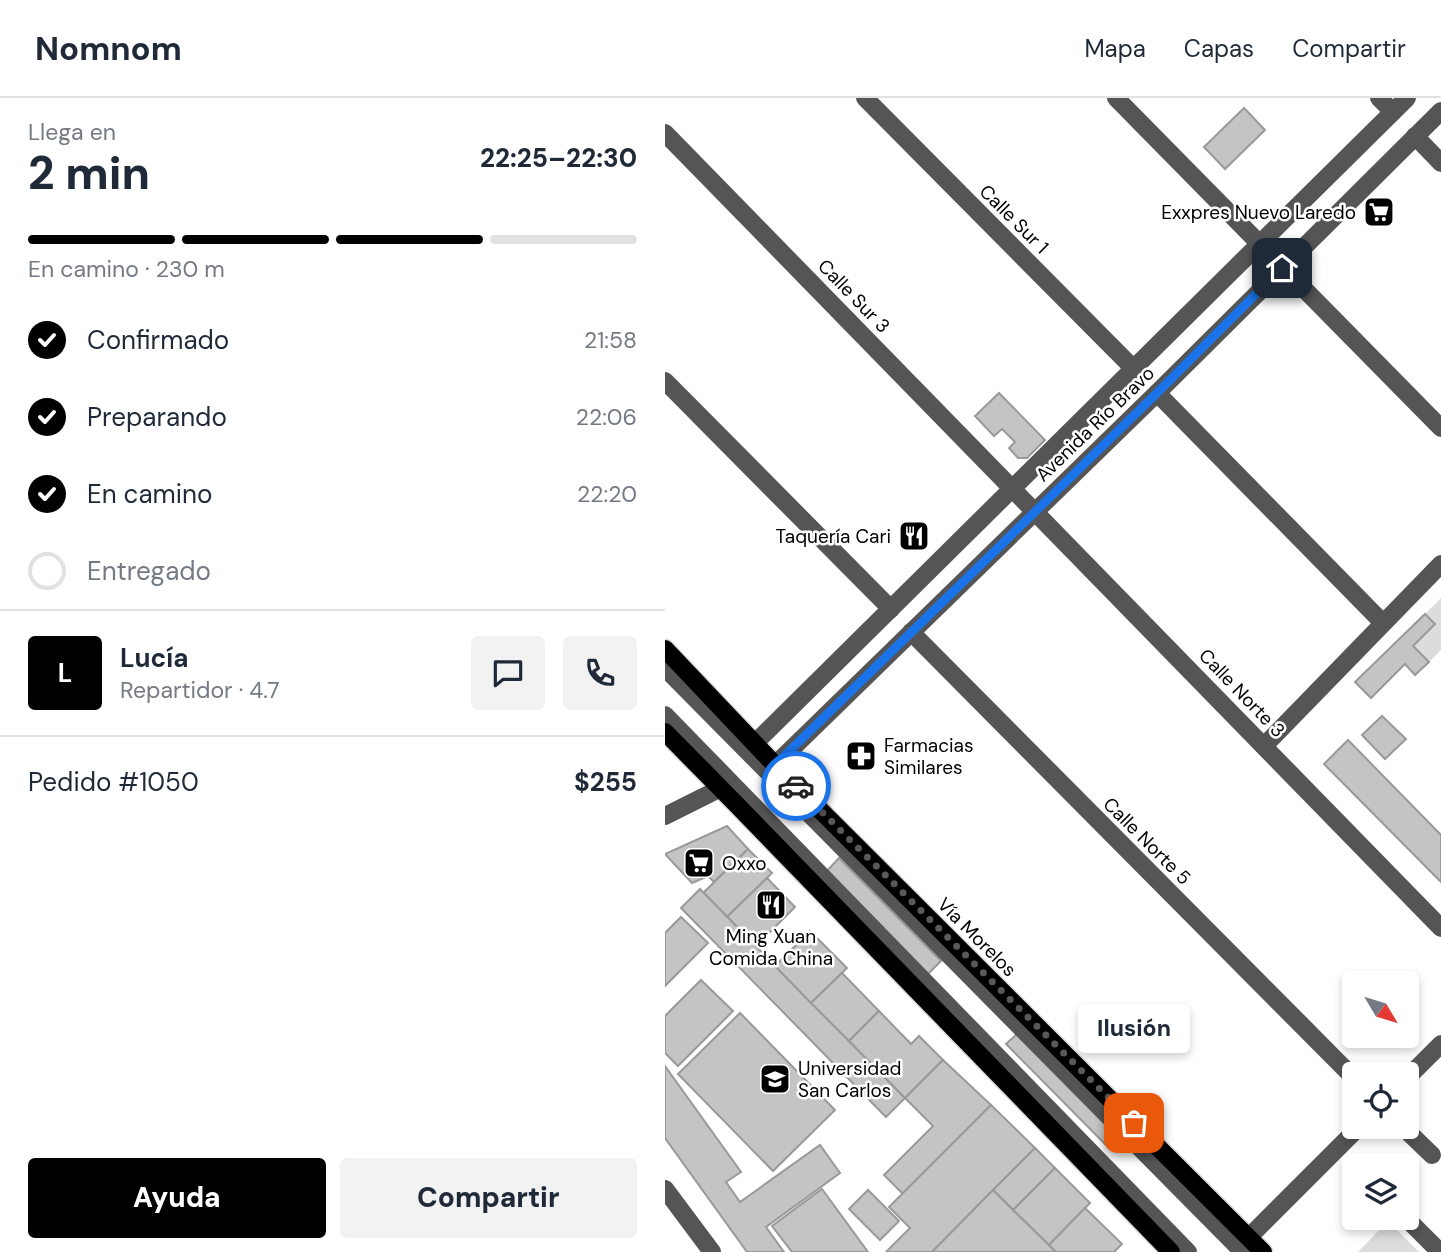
<!DOCTYPE html>
<html lang="es">
<head>
<meta charset="utf-8">
<style>
	body { margin:0; font-family:"DM Sans",sans-serif; background:#f2f2f3; color:#1f2937; height:100vh; display:flex; flex-direction:column; font-size:26px; white-space:nowrap }
	* { box-sizing:border-box; margin:0 }
	p { font-size:23px; color:#747a83 }
	.icon { flex:none; width:38px; height:38px; fill:none; stroke:currentColor; stroke-width:2; stroke-linecap:round; stroke-linejoin:round }
	.map { position:relative; flex:1; overflow:hidden }
	.drawer { display:flex; flex-direction:column; background:#fff; width:665px }
	.drawer>* { flex:none }
	.needle { width:46px; rotate:128deg }
	.fabs { position:absolute; left:677px; top:873px; display:grid; gap:14px }
	.fabs a { display:grid; place-items:center; width:77px; height:77px; border-radius:7px; background:#fff; box-shadow:0 4px 10px #0003; font-size:35px }
	.pin { position:absolute; display:grid; place-items:center; width:60px; height:60px; color:#fff; margin:-30px; border-radius:14px; box-shadow:0 4px 10px #0006 }
	.courier { position:absolute; display:grid; place-items:center; width:70px; height:70px; margin:-35px; border:5px solid #1a73e8; border-radius:50%; background:#fff; color:#222; box-shadow:0 2px 9px #0007 }
	.bubble { position:absolute; height:49px; border-radius:7px; background:#fff; box-shadow:0 4px 10px #0003; font-size:23px; font-weight:800; line-height:49px; text-align:center }
	.head em { font-style:normal; font-weight:800 }
	.head div { display:flex; flex-direction:column-reverse }
	.head { display:flex; align-items:center; justify-content:space-between; height:119px; padding:0 28px }
	h1 { font-size:46px; font-weight:800; line-height:52px }
	.bar { display:grid; grid-template-columns:repeat(4,1fr); gap:10px 7px; align-content:center; height:84px; padding:0 28px }
	.bar i { height:9px; border-radius:5px; background:#e0e1e3 }
	.bar .selected { background:#000 }
	.bar p { grid-column:span 4 }
	.line { display:flex; align-items:center; gap:18px; padding:0 28px; border-top:2px solid #e0e1e3 }
	.line div { flex:1 }
	.round { display:grid; place-items:center; flex:none; width:74px; height:74px; border-radius:7px; background:#f2f2f3 }
	ol { padding:0 28px; list-style:none }
	li { display:flex; align-items:center; gap:21px; height:77px }
	li p { margin-inline-start:auto }
	li .icon { padding:7px; border-radius:50%; background:#000; color:#fff; stroke-width:4 }
	li:last-child { color:#747a83 }
	li i { width:38px; height:38px; border:4px solid #e0e1e3; border-radius:50% }
	.cta { display:flex; gap:14px; margin-top:auto; padding:14px 28px }
	.cta a { flex:1; height:80px; border-radius:7px; background:#000; color:#fff; font-size:28px; font-weight:800; line-height:80px; text-align:center }
	.cta a+a { background:#f2f2f3; color:#1f2937 }
	header { display:flex; align-items:center; gap:42px; box-sizing:border-box; height:98px; padding:0 35px; background:#fff; border-bottom:2px solid #e0e1e3 }
	header strong { font-size:33px }
	nav { display:flex; gap:38px; margin-inline-start:auto; font-size:24px }
	main { display:flex; flex:1; min-height:0 }
	.map>svg:first-child { display:block }
	.green { fill:#dcdcdc }
	.building { fill:#c4c4c4; stroke:#999; stroke-width:2 }
	.lines { fill:none; stroke-linecap:round; stroke-linejoin:round }
	.major-casing { stroke:#dbdbdb; stroke-width:21 }
	.minor { stroke:#555; stroke-width:18 }
	.major { stroke:#000; stroke-width:18 }
	.done { stroke:#595959; stroke-width:7; stroke-dasharray:0 12.6 }
	.route { stroke:#1a73e8; stroke-width:9 }
	.labels { text-anchor:middle; dominant-baseline:central; stroke-width:5; stroke-linejoin:round; paint-order:stroke }
	.poi-label { font-size:19px; fill:#000; stroke:#fff; text-anchor:start }
	.street-label { font-size:19px; fill:#000; stroke:#fff }
</style>
</head>
<body>
<header>
<strong>Nomnom</strong>
<nav><a>Mapa</a><a>Capas</a><a>Compartir</a></nav>
</header>
<main>
<section class="drawer">
<div class="head"><div><h1>2 min</h1><p>Llega en</p></div><em>22:25–22:30</em></div>
<div class="bar"><i class="selected"></i><i class="selected"></i><i class="selected"></i><i></i><p>En camino · 230 m</p></div>
<ol>
<li><svg class="icon" aria-label="check" viewBox="0 0 24 24"><path d="M5 12l5 5 9-10"/></svg>Confirmado<p>21:58</p></li>
<li><svg class="icon" aria-label="check" viewBox="0 0 24 24"><path d="M5 12l5 5 9-10"/></svg>Preparando<p>22:06</p></li>
<li><svg class="icon" aria-label="check" viewBox="0 0 24 24"><path d="M5 12l5 5 9-10"/></svg>En camino<p>22:20</p></li>
<li><i></i>Entregado</li>
</ol>
<div class="line" style="height:126px"><b class="round" style="background:#000;color:#fff">L</b><div><b>Lucía</b><p>Repartidor · 4.7</p></div><a class="round"><svg class="icon" aria-label="chat" viewBox="0 0 24 24"><path d="M4 5h16v11H9l-5 4z"/></svg></a><a class="round"><svg class="icon" aria-label="phone" viewBox="0 0 24 24"><path d="M5 4h4l2 5-3 2q2 4 5 5l2-3 5 2v4C11 20 4 13 5 4z"/></svg></a></div>
<div class="line" style="height:91px"><div>Pedido #1050</div><b>$255</b></div>
<div class="cta"><a>Ayuda</a><a>Compartir</a></div>
</section>
<div class="map">
<svg width="776" height="1154" viewBox="0 0 776 1154">
	<rect width="100%" height="100%" fill="#fff"/>
	<g class="green">
		<path d="M 776,500 L 776,552 L 764,564 L 748,548 L 769,527 L 760,516 Z"/>
		<path d="M 723,1123 L 754,1154 L 693,1154 Z"/>
	</g>
	<g class="building">
		<path d="M 579,10 L 600,32 L 560,71 L 539,49 Z"/>
		<path d="M 334,295 L 380,342 L 362,360 L 353,360 L 344,350 L 350,344 L 337,331 L 329,338 L 310,318 Z"/>
		<path d="M 760,516 L 770,526 L 748,548 L 764,564 L 750,577 L 740,566 L 706,600 L 690,584 Z"/>
		<path d="M 717,618 L 741,641 L 720,661 L 697,637 Z"/>
		<path d="M 683,642 L 776,737 L 776,784 L 659,666 Z"/>
		<path d="M 62,728 L 83,751 L 49,784 L 43,778 L 27,785 L 0,756 Z"/>
		<path d="M 83,751 L 107,775 L 62,819 L 38,795 Z"/>
		<path d="M 174,760 L 276,863 L 262,877 L 160,775 Z"/>
		<path d="M 102,780 L 130,809 L 91,848 L 62,819 Z"/>
		<path d="M 35,791 L 240,1000 L 221,1019 L 16,810 Z"/>
		<path d="M 16,819 L 43,845 L 0,888 L 0,835 Z"/>
		<path d="M 145,833 L 182,870 L 146,905 L 110,868 Z"/>
		<path d="M 177,875 L 214,913 L 184,943 L 146,905 Z"/>
		<path d="M 36,882 L 68,913 L 13,968 L 0,955 L 0,918 Z"/>
		<path d="M 214,913 L 246,946 L 254,938 L 278,962 L 240,1000 L 184,943 Z"/>
		<path d="M 75,915 L 170,1012 L 108,1073 L 13,976 Z"/>
		<path d="M 356,932 L 457,1035 L 443,1049 L 341,946 Z"/>
		<path d="M 278,962 L 326,1007 L 238,1096 L 219,1077 L 268,1028 L 240,1000 Z"/>
		<path d="M 0,968 L 76,1074 L 61,1084 L 75,1104 L 155,1047 L 175,1075 L 101,1129 L 119,1154 L 82,1154 L 0,1040 Z"/>
		<path d="M 326,1007 L 370,1050 L 267,1154 L 221,1154 L 245,1130 L 224,1109 Z"/>
		<path d="M 370,1050 L 390,1070 L 348,1112 L 328,1092 Z"/>
		<path d="M 390,1070 L 425,1105 L 384,1147 L 348,1112 Z"/>
		<path d="M 157,1091 L 203,1154 L 127,1154 L 107,1128 Z"/>
		<path d="M 203,1092 L 234,1123 L 215,1142 L 184,1111 Z"/>
		<path d="M 328,1092 L 348,1112 L 391,1154 L 267,1154 Z"/>
		<path d="M 420,1110 L 457,1146 L 449,1154 L 391,1154 L 384,1147 Z"/>
	</g>
	<g class="lines">
		<g class="major-casing">
			<g id="major">
				<path d="M 0,551 L 110,667 L 598,1154"/>
				<path d="M 0,634 L 69,704 L 506,1154"/>
			</g>
		</g>
		<g class="minor">
			<path d="M 200,0 L 469,271"/>
			<path d="M 451,0 L 776,330"/>
			<path d="M 714,0 L 728,14"/>
			<path d="M 0,35 L 776,830"/>
			<path d="M 750,38 L 776,65"/>
			<path d="M 0,283 L 226,511"/>
			<path d="M 492,295 L 718,525"/>
			<path d="M 246,534 L 690,981"/>
			<path d="M 0,570 L 578,1154"/>
			<path d="M 0,617 L 523,1154"/>
			<path d="M 90,645 L 742,0"/>
			<path d="M 599,648 L 776,466"/>
			<path d="M 110,667 L 492,295 L 776,13"/>
			<path d="M 0,718 L 56,690"/>
			<path d="M 742,980 L 776,946"/>
			<path d="M 738,1029 L 767,1057"/>
			<path d="M 0,1091 L 47,1154"/>
			<path d="M 741,1120 L 775,1154"/>
			<path d="M 584,1139 L 694,1029"/>
		</g>
		<use href="#major" class="major"/>
	</g>
	<g class="lines">
		<path class="done" d="M 131,688 L 469,1025"/>
		<path class="route" d="M 131,688 L 110,667 L 492,295 L 617,170"/>
	</g>
	<defs>
		<g id="supermarket-square" transform="scale(1.575)"><rect x="-9" y="-9" width="18" height="18" rx="4" fill="#000" stroke="#fff"/><path d="M-6-5.5h2.5l.6 2H6L4.5 2H-2.5L-4.4-4H-6ZM-1.5 3.2a1.3 1.3 0 1 0 .1 0ZM3 3.2a1.3 1.3 0 1 0 .1 0Z" fill="#fff"/></g>
		<g id="restaurant-square" transform="scale(1.575)"><rect x="-9" y="-9" width="18" height="18" rx="4" fill="#000" stroke="#fff"/><path d="M-5-6h1v4h1v-4h1v4h1v-4h1v5L-1.5 .5V6h-2V.5L-5-1ZM5-6V6H3V1.5H1.5Q1.5-4 5-6Z" fill="#fff"/></g>
		<g id="pharmacy-square" transform="scale(1.575)"><rect x="-9" y="-9" width="18" height="18" rx="4" fill="#000" stroke="#fff"/><path d="M-2-6h4v4h4v4h-4v4h-4v-4h-4v-4h4Z" fill="#fff"/></g>
		<g id="university-square" transform="scale(1.575)"><rect x="-9" y="-9" width="18" height="18" rx="4" fill="#000" stroke="#fff"/><path d="M0-5L7-2L0 1L-7-2ZM-4 1L0 2.5L4 1V4Q0 6-4 4Z" fill="#fff"/></g>
	</defs>
	<g fill-rule="evenodd">
		<use href="#supermarket-square" x="714" y="114"/>
		<use href="#restaurant-square" x="249" y="438"/>
		<use href="#pharmacy-square" x="196" y="658"/>
		<use href="#supermarket-square" x="34" y="765"/>
		<use href="#restaurant-square" x="106" y="807"/>
		<use href="#university-square" x="110" y="981"/>
	</g>
	<g class="labels">
		<g class="poi-label">
			<text x="691" y="114" text-anchor="end">Exxpres Nuevo Laredo</text>
			<text x="226" y="438" text-anchor="end">Taquería Cari</text>
			<text x="219" y="647">Farmacias<tspan x="219" dy="22">Similares</tspan></text>
			<text x="57" y="765">Oxxo</text>
			<text x="106" y="838" text-anchor="middle">Ming Xuan<tspan x="106" dy="22">Comida China</tspan></text>
			<text x="133" y="970">Universidad<tspan x="133" dy="22">San Carlos</tspan></text>
		</g>
		<g class="street-label">
			<text transform="translate(349 121) rotate(45)">Calle Sur 1</text>
			<text transform="translate(189 198) rotate(46)">Calle Sur 3</text>
			<text transform="translate(430 326) rotate(-44)">Avenida Río Bravo</text>
			<text transform="translate(577 595) rotate(46)">Calle Norte 3</text>
			<text transform="translate(482 743) rotate(45)">Calle Norte 5</text>
			<text transform="translate(312 839) rotate(45)">Vía Morelos</text>
		</g>
	</g>
</svg>
<div class="fabs">
<a><svg class="needle" viewBox="-14 -14 28 28"><path d="M0-13l5 13h-10z" fill="#e53935"/><path d="M0 13l5-13h-10z" fill="#747a83"/></svg></a>
<a><svg class="icon" aria-label="locate" viewBox="0 0 24 24"><circle cx="12" cy="12" r="6"/><path d="M12 2v4M12 18v4M2 12h4M18 12h4"/></svg></a>
<a><svg class="icon" aria-label="layers" viewBox="0 0 24 24"><path d="M12 4l9 5-9 5-9-5zM3 14l9 5 9-5"/></svg></a>
</div>
<div class="pin" style="left:469px;top:1025px;background:#ea580c"><svg class="icon" aria-label="bag" viewBox="0 0 24 24"><path d="M5 8h14l-1 12H6zM9 8a3 3 0 0 1 6 0"/></svg></div>
<div class="pin" style="left:617px;top:170px;background:#1f2937"><svg class="icon" aria-label="home" viewBox="0 0 24 24"><path d="M3 11l9-7 9 7M6 9v11h12V9"/></svg></div>
<div class="courier" style="left:131px;top:688px"><svg class="icon" aria-label="car" viewBox="0 0 24 24"><path d="M5 17H2v-5l4-1 3-4h7l3 4 3 1v5h-3M9 17h6M6 11h13"/><circle cx="7" cy="17" r="2"/><circle cx="17" cy="17" r="2"/></svg></div>
<div class="bubble" style="left:413px;top:906px;width:112px">Ilusión</div>
</div>
</main>
</body>
</html>
